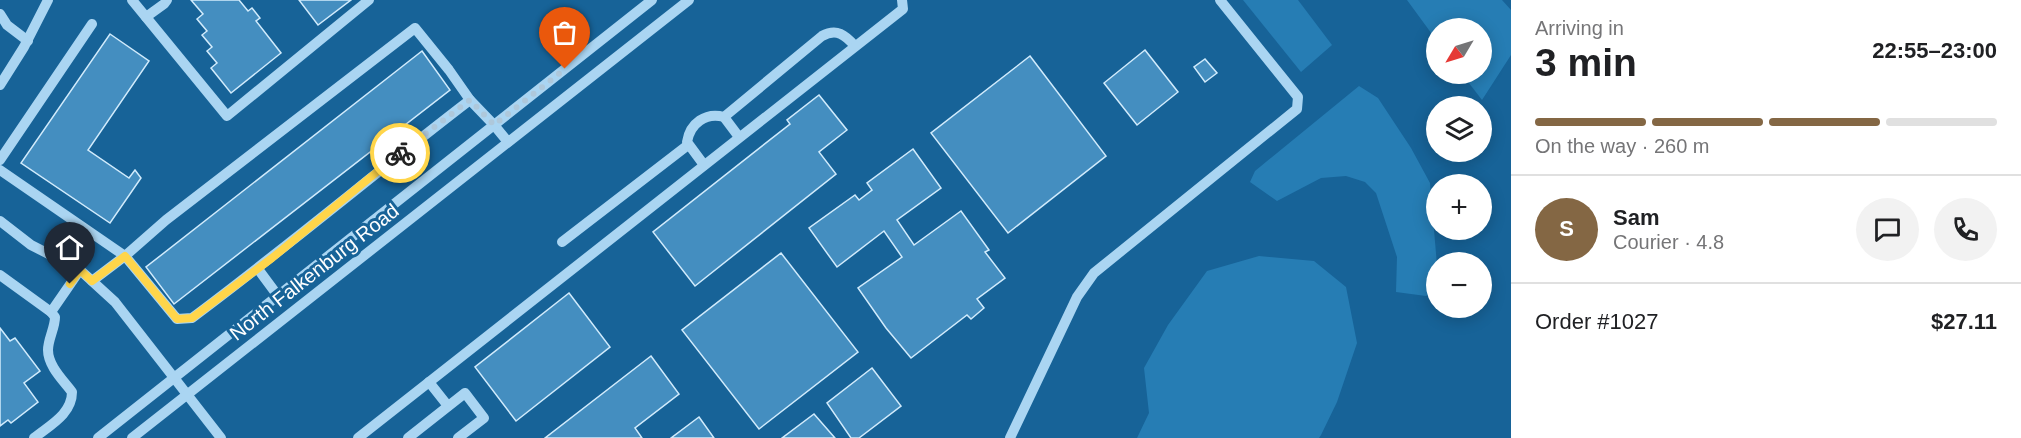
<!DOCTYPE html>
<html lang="en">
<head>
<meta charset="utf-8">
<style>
	body { margin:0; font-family:Helvetica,sans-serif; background:#f2f2f2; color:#202124; height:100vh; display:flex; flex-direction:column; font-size:22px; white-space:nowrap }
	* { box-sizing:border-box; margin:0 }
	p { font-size:20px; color:#757577 }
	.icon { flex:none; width:33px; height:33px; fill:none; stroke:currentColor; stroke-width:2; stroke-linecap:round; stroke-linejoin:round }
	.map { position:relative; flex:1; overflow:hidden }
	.drawer { display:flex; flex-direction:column; background:#fff; width:510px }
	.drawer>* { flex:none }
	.needle { width:39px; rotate:232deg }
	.buttons { position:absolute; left:1426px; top:18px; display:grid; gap:12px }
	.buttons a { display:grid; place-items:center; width:66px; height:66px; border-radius:50%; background:#fff; box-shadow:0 3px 15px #0003; font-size:30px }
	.pin { position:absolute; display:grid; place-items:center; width:51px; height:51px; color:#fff; margin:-62px -26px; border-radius:50% 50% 50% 0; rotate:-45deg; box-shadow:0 0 6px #0007 }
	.pin .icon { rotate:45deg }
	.courier { position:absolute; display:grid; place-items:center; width:60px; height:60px; margin:-30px; border:4px solid #ffd54a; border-radius:50%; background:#fff; color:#222; box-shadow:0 2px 8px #0007 }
	.overview em { font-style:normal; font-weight:800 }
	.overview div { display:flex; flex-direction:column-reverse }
	.overview { display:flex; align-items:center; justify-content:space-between; height:102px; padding:0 24px }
	h1 { font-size:39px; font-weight:800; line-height:45px }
	.bar { display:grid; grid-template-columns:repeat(4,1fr); gap:9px 6px; align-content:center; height:72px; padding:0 24px }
	.bar i { height:8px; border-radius:4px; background:#e0e0e0 }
	.bar .on { background:#846744 }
	.bar p { grid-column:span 4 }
	.line { display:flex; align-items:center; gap:15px; padding:0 24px; border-top:2px solid #e0e0e0 }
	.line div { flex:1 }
	.round { display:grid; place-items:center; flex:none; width:63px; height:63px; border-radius:32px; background:#f2f2f2 }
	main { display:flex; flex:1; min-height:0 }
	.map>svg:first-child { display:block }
	.green { fill:#267db4 }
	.building { fill:#448ec0; stroke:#d1ebfc; stroke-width:1.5 }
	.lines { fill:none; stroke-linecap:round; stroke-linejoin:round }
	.minor { stroke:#aad5f2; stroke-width:10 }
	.done { stroke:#aec8db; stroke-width:6; stroke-dasharray:0 10.8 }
	.route { stroke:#ffd54a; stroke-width:8 }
	.labels { text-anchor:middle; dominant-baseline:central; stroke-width:6; stroke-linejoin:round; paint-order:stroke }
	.street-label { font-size:20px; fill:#fff; stroke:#176398 }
</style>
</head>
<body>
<main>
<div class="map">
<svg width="1511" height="438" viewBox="0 0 1511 438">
	<rect width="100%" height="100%" fill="#176398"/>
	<g class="green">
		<path d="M 1243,0 L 1298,0 L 1332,45 L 1301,72 Z"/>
		<path d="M 1407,0 L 1502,0 L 1511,10 L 1511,55 L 1482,100 L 1462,74 L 1482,74 L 1482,28 L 1437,28 L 1437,41 Z"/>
		<path d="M 1359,86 L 1378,98 L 1411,148 L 1430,183 L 1437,265 L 1437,291 L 1426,296 L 1396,292 L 1397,257 L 1376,193 L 1365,182 L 1346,176 L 1321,178 L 1277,201 L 1250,182 L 1255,171 Z"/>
		<path d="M 1259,256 L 1314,261 L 1346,287 L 1357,343 L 1337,402 L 1321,435 L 1319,438 L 1137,438 L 1149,413 L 1144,368 L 1168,325 L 1207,271 Z"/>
	</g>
	<g class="building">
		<path d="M 191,0 L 239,0 L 248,11 L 252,8 L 260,18 L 256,21 L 281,53 L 231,93 L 211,68 L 217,63 L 207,51 L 212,47 L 202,35 L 207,31 L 197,19 L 203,14 Z"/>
		<path d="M 299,0 L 351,0 L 318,25 Z"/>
		<path d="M 110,34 L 149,61 L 88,150 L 129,178 L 135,170 L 141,178 L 110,223 L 21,163 Z"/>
		<path d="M 1145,50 L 1178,92 L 1137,125 L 1104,83 Z"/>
		<path d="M 422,51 L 450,90 L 174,304 L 146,267 Z"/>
		<path d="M 1030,56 L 1106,156 L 1008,233 L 931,133 Z"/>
		<path d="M 1205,59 L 1217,73 L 1205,82 L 1194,67 Z"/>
		<path d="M 819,95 L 847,130 L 819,152 L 836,174 L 695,286 L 653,232 L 790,124 L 787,120 Z"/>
		<path d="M 913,149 L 941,188 L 897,220 L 914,245 L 961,211 L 989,250 L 985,252 L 1005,278 L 977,299 L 984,308 L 971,319 L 967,315 L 911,358 L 886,328 L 858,288 L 902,257 L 884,231 L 837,267 L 809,228 L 855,195 L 859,200 L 872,190 L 867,183 Z"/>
		<path d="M 781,253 L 858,352 L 759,429 L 682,330 Z"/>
		<path d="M 569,293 L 610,347 L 516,421 L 475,367 Z"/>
		<path d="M 0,328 L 10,341 L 15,338 L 40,371 L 24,383 L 38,402 L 11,423 L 8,420 L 0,426 Z"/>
		<path d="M 651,356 L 679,394 L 635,428 L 642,438 L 545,438 Z"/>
		<path d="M 872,368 L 901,406 L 859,438 L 851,438 L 827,403 Z"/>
		<path d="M 814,414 L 835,438 L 782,438 Z"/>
		<path d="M 699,417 L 714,438 L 671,438 Z"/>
	</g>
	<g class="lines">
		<g class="minor">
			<path d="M 132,0 L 227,116 L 369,0"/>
			<path d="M 0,14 L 7,25 L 28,41"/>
			<path d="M 146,17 L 164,4 L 167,0"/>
			<path d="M 0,85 L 24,47 L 48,0"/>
			<path d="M 724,117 L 822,36 C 837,28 845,35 855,46"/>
			<path d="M 0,160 L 92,24"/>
			<path d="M 704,165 L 687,142 C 690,123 706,112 724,117 L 739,137"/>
			<path d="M 0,170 L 125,256 L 166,220 L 415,28 L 449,70 L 470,100"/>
			<path d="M 0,221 L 31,245 L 80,270 L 115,302 L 221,438"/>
			<path d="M 562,242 L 688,145"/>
			<path d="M 258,269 L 278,296"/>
			<path d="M 0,275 L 51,312"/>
			<path d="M 92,281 L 125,256 L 177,319 L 192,318 C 286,248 376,172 470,100 L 494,125 L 508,142"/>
			<path d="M 429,382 L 448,406"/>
			<path d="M 34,438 C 50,425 72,414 72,392 C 63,380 48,366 48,350 C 48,339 55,328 55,317 L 51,312 L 80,270"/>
			<path d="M 98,438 L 652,0"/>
			<path d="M 132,438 L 689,0"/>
			<path d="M 358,438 L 903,9 L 902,0"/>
			<path d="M 408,438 L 465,393 L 484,418 L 458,438"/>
			<path d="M 1010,438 L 1077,297 L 1094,273 L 1297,109 L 1298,97 L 1220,0"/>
		</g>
	</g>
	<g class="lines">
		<path class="done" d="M 400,153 L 470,100 L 494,125 L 565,69"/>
		<path class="route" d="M 70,284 L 80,270 L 92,281 L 125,256 L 177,319 L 192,318 L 272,258 L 400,153"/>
	</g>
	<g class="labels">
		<g class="street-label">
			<text transform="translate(314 272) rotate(-38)">North Falkenburg Road</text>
		</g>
	</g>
</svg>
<div class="buttons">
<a><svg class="needle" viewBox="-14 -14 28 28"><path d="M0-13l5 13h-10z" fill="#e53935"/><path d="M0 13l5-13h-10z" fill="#757577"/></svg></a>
<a><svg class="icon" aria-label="layers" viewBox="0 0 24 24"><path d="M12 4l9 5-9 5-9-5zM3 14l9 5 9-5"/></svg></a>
<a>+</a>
<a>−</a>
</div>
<div class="pin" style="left:565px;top:69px;background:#ea580c"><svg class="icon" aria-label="bag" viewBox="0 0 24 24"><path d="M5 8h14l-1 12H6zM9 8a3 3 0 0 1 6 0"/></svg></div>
<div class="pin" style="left:70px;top:284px;background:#1f2937"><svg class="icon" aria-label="home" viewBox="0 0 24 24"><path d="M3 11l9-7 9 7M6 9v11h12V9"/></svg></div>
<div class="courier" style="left:400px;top:153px"><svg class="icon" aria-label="bike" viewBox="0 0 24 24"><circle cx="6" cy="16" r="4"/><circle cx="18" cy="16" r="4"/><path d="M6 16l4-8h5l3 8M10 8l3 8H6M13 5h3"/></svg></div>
</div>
<section class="drawer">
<div class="overview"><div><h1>3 min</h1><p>Arriving in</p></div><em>22:55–23:00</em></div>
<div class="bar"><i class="on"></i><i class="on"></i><i class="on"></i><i></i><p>On the way · 260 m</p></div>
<div class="line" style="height:108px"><b class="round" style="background:#846744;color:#fff">S</b><div><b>Sam</b><p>Courier · 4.8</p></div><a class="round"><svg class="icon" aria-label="chat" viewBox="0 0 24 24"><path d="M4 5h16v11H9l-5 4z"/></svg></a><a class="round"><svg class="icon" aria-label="phone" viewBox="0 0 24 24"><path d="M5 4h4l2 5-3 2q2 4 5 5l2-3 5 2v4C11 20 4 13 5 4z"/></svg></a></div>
<div class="line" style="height:78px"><div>Order #1027</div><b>$27.11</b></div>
</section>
</main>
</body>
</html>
